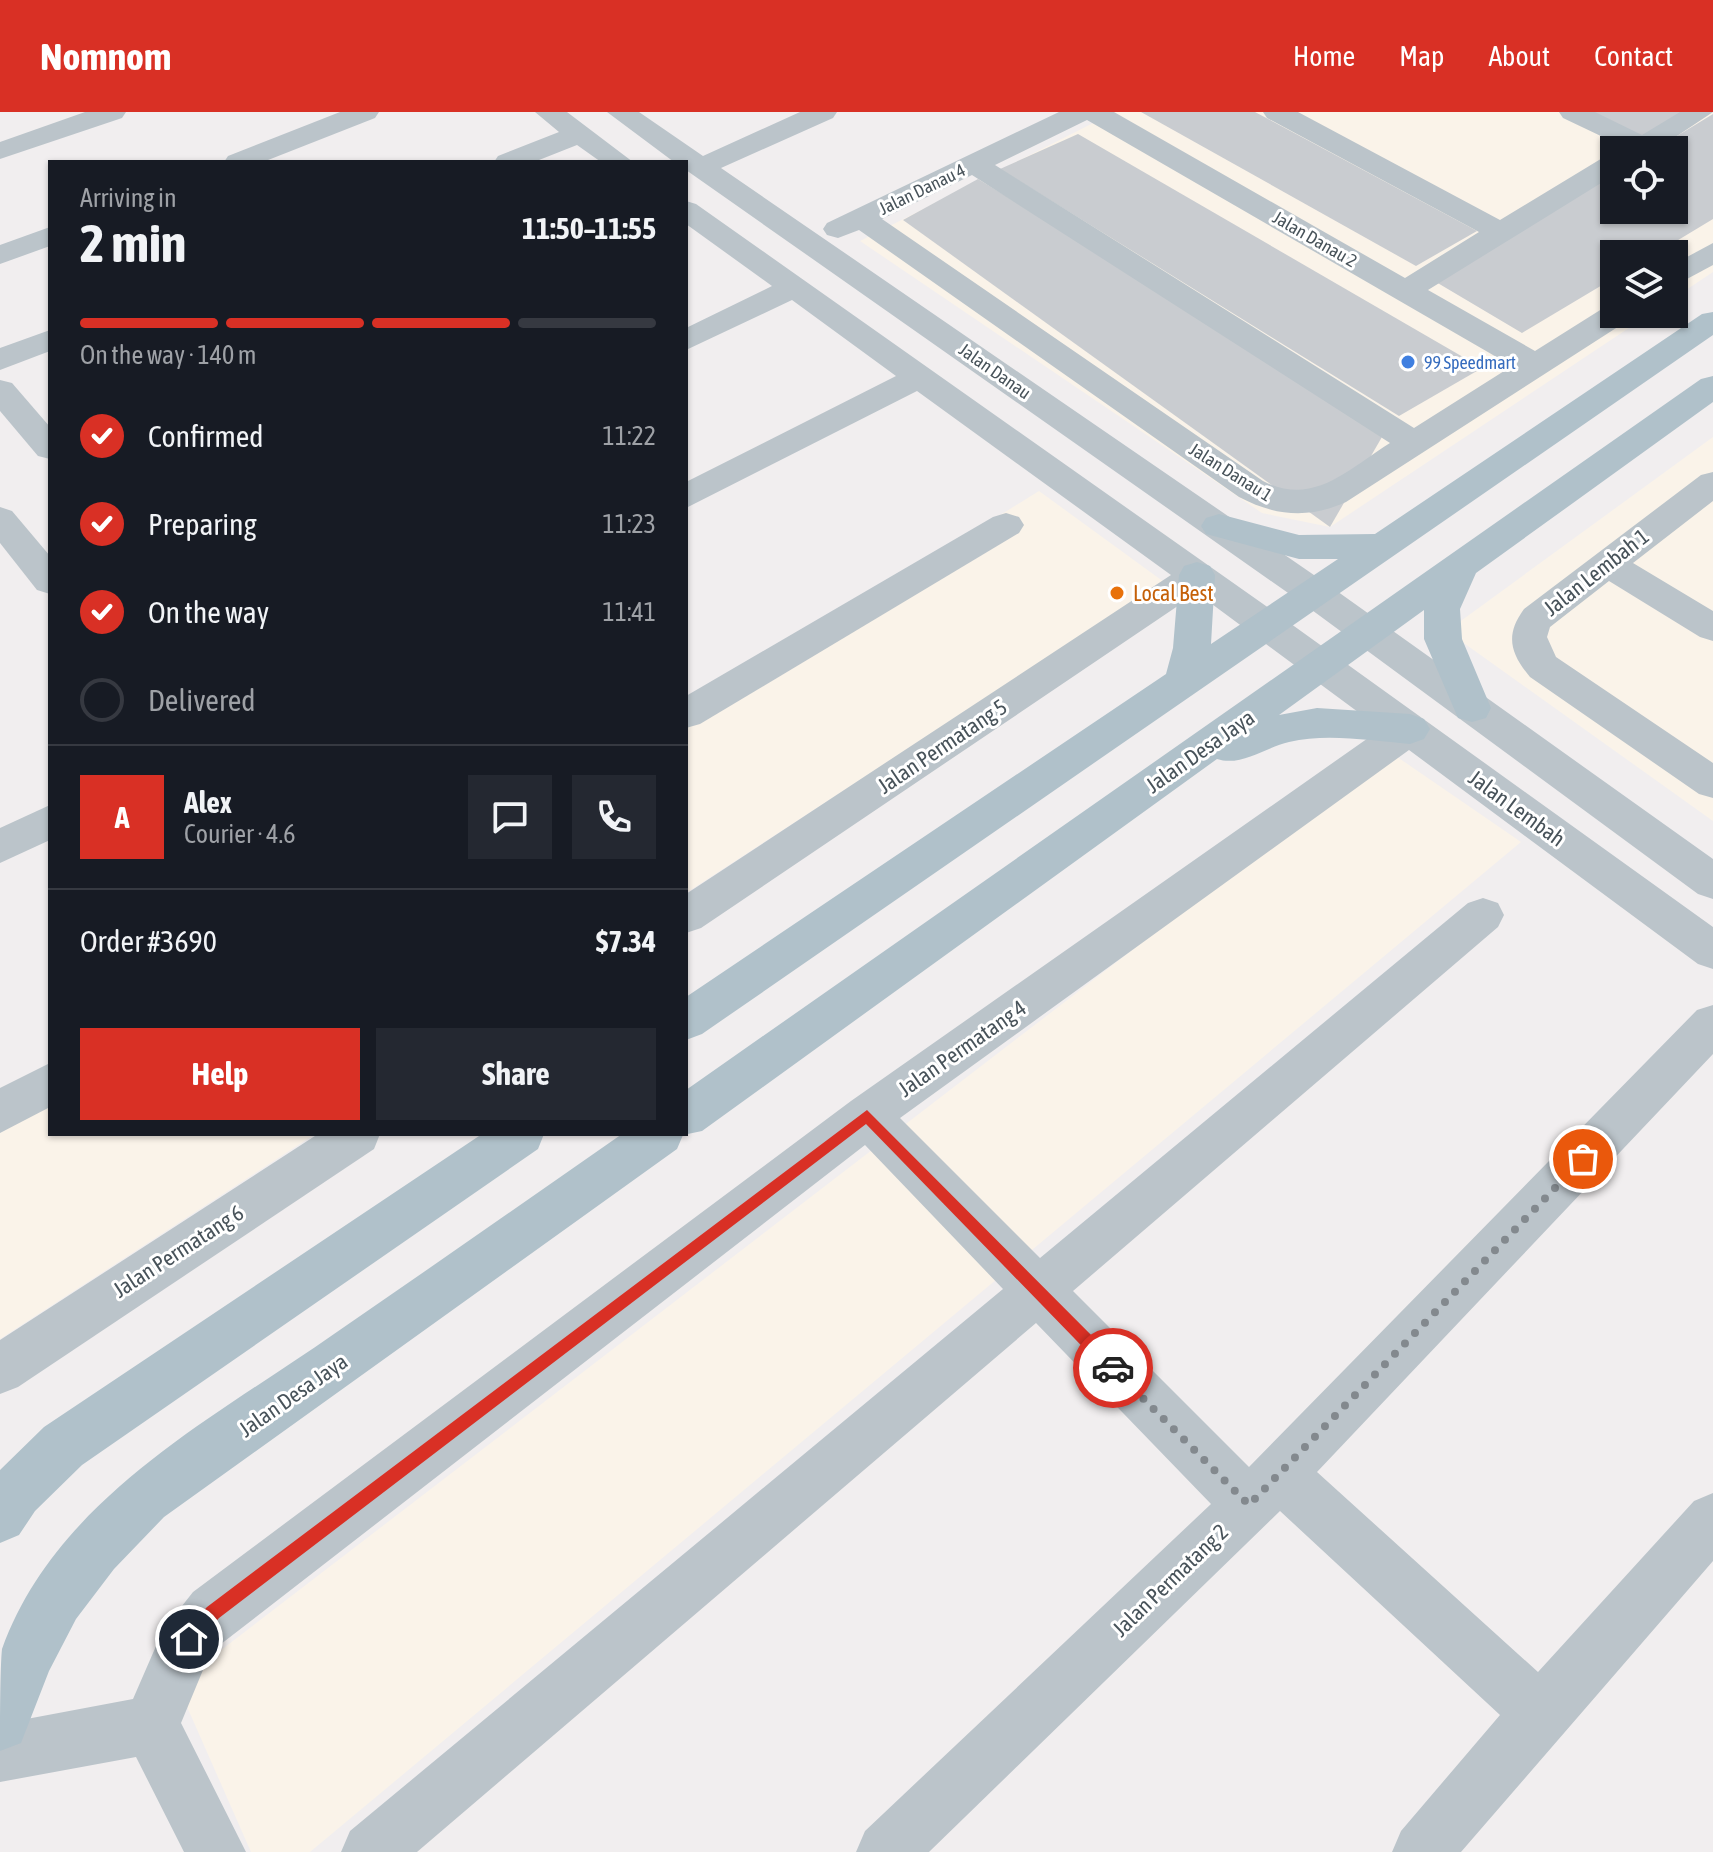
<!DOCTYPE html>
<html lang="en">
<head>
<meta charset="utf-8">
<style>
	body { margin:0; font-family:"Asap Condensed",sans-serif; background:#242831; color:#f1f3f6; height:100vh; display:flex; flex-direction:column; font-size:30px; white-space:nowrap }
	* { box-sizing:border-box; margin:0 }
	p { font-size:26px; color:#9ea1a6 }
	.icon { flex:none; width:44px; height:44px; fill:none; stroke:currentColor; stroke-width:2; stroke-linecap:round; stroke-linejoin:round }
	.map { position:relative; flex:1; overflow:hidden }
	.sheet { position:absolute; left:48px; top:48px; width:640px; height:976px; display:flex; flex-direction:column; background:#171b24; border-radius:0px; box-shadow:0 2px 6px #0004 }
	.sheet>* { flex:none }
	.buttons { position:absolute; left:1600px; top:24px; display:grid; gap:16px }
	.buttons a { display:grid; place-items:center; width:88px; height:88px; border-radius:0px; background:#171b24; box-shadow:0 2px 6px #0004; font-size:40px }
	.pin { position:absolute; display:grid; place-items:center; width:68px; height:68px; color:#fff; margin:-34px; border:4px solid #fff; border-radius:50%; box-shadow:0 2px 8px #0007 }
	.courier { position:absolute; display:grid; place-items:center; width:80px; height:80px; margin:-40px; border:6px solid #d93025; border-radius:50%; background:#fff; color:#222; box-shadow:0 2px 10px #0007 }
	.overview em { font-style:normal; font-weight:700 }
	.overview div { display:flex; flex-direction:column-reverse }
	.overview { display:flex; align-items:center; justify-content:space-between; height:136px; padding:0 32px }
	h1 { font-size:52px; font-weight:700; line-height:60px }
	.bar { display:grid; grid-template-columns:repeat(4,1fr); gap:12px 8px; align-content:center; height:96px; padding:0 32px }
	.bar i { height:10px; border-radius:6px; background:#363941 }
	.bar .current { background:#d93025 }
	.bar p { grid-column:span 4 }
	.line { display:flex; align-items:center; gap:20px; padding:0 32px; border-top:2px solid #363941 }
	.line div { flex:1 }
	.round { display:grid; place-items:center; flex:none; width:84px; height:84px; border-radius:0px; background:#242831 }
	ol { padding:0 32px; list-style:none }
	li { display:flex; align-items:center; gap:24px; height:88px }
	li p { margin-inline-start:auto }
	li .icon { padding:8px; border-radius:50%; background:#d93025; color:#fff; stroke-width:4 }
	li:last-child { color:#9ea1a6 }
	li i { width:44px; height:44px; border:4px solid #363941; border-radius:50% }
	.primary-button { display:flex; gap:16px; margin-top:auto; padding:16px 32px }
	.primary-button a { flex:1; height:92px; border-radius:0px; background:#d93025; color:#fff; font-size:32px; font-weight:700; line-height:92px; text-align:center }
	.primary-button a+a { background:#242831; color:#f1f3f6 }
	header { display:flex; align-items:center; gap:48px; box-sizing:border-box; height:112px; padding:0 40px; background:#d93025; color:#fff }
	header strong { font-size:38px }
	nav { display:flex; gap:44px; margin-inline-start:auto; font-size:28px }
	.map>svg:first-child { display:block }
	.commercial { fill:#faf3e9; fill-rule:evenodd }
	.building { fill:#c9ccd0 }
	.lines { fill:none; stroke-linecap:round; stroke-linejoin:round }
	.minor { fill:#bbc4ca; fill-rule:evenodd }
	.major { fill:#b0c1ca; fill-rule:evenodd }
	.route { fill:#d93025 }
	.done { stroke:#83898e; stroke-width:8; stroke-dasharray:0 14.4 }
	.shop-dot { fill:#3f7fe0; stroke:#fff; stroke-width:3 }
	.food-dot { fill:#e8710a; stroke:#fff; stroke-width:3 }
	.labels { text-anchor:middle; dominant-baseline:central; stroke-width:6; stroke-linejoin:round; paint-order:stroke }
	.far-street-label { font-size:18px; fill:#48535a; stroke:#fff }
	.far-shop-label { font-size:18px; fill:#366cbe; stroke:#fff; text-anchor:start }
	.street-label { font-size:22px; fill:#48535a; stroke:#fff }
	.food-label { font-size:22px; fill:#c56008; stroke:#fff; text-anchor:start }
</style>
</head>
<body>
<header>
<strong>Nomnom</strong>
<nav><a>Home</a><a>Map</a><a>About</a><a>Contact</a></nav>
</header>
<div class="map">
<svg width="1713" height="1740" viewBox="0 0 1713 1740">
	<rect width="100%" height="100%" fill="#f1eeef"/>
	<g class="commercial">
		<path d="M 1115,0 L 1713,0 L 1713,160 L 1674,186 L 1674,142 L 1614,142 L 1614,202 L 1650,202 L 1330,415 L 1262,401 L 860,129 ZM 1614,38 L 1674,38 L 1674,98 L 1614,98 Z"/>
		<path d="M 1713,325 L 1713,709 L 1447,519 Z"/>
		<path d="M 1039,379 L 1164,470 L 686,781 L 686,597 Z"/>
		<path d="M 1390,640 L 1521,730 L 310,1740 L 251,1740 L 177,1572 Z"/>
		<path d="M 50,990 L 50,1022 L 315,1022 L 0,1227 L 0,1021 Z"/>
	</g>
	<g class="building">
		<path d="M 1141,0 L 1255,0 L 1477,119 L 1416,154 Z"/>
		<path d="M 1584,0 L 1695,0 L 1647,30 Z"/>
		<path d="M 1713,2 L 1713,107 L 1655,142 L 1614,142 L 1614,166 L 1522,221 L 1436,170 L 1614,62 L 1614,98 L 1674,98 L 1674,38 L 1654,38 Z"/>
		<path d="M 1078,22 L 1482,256 L 1399,304 L 1000,57 Z"/>
		<path d="M 978,67 L 1386,318 L 1330,415 L 903,108 Z"/>
	</g>
	<g class="lines">
		<g class="minor">
			<path d="M 85,0 L 126,0 L 122,6 L 0,47 L 0,30 Z"/>
			<path d="M 340,0 L 379,0 L 375,6 L 263,50 L 224,50 L 228,44 Z"/>
			<path d="M 535,0 L 567,0 L 633,50 L 601,50 L 577,33 L 534,50 L 494,50 L 498,44 L 559,20 Z"/>
			<path d="M 607,0 L 639,0 L 703,44 L 800,0 L 837,0 L 833,6 L 721,56 L 1327,472 L 1713,747 L 1713,787 L 1698,782 L 1301,490 L 686,58 L 686,50 L 674,50 Z"/>
			<path d="M 1059,0 L 1114,0 L 1405,166 L 1479,120 L 1267,6 L 1263,0 L 1298,0 L 1500,108 L 1604,45 L 1614,42 L 1614,63 L 1428,178 L 1535,239 L 1605,195 L 1614,193 L 1614,202 L 1632,202 L 1627,209 L 1346,390 C 1309,407 1275,404 1239,385 L 859,118 L 838,126 L 827,123 L 823,117 L 827,111 ZM 1087,8 L 1512,254 L 1414,316 L 995,53 ZM 972,63 L 1390,331 C 1348,357 1314,395 1263,369 L 882,107 Z"/>
			<path d="M 1559,0 L 1595,0 L 1642,23 L 1680,0 L 1713,0 L 1656,38 L 1622,38 L 1624,35 L 1563,6 Z"/>
			<path d="M 686,89 L 696,92 L 1280,504 L 1713,815 L 1713,857 L 1698,852 L 1409,638 L 900,1006 L 1040,1146 L 1468,791 L 1483,786 L 1498,791 L 1504,803 L 1498,815 L 1073,1179 L 1249,1355 L 1697,898 L 1713,893 L 1713,942 L 1317,1360 L 1538,1560 L 1694,1389 L 1713,1381 L 1713,1449 L 1461,1740 L 1392,1740 L 1401,1719 L 1500,1603 L 1280,1399 L 929,1740 L 856,1740 L 865,1719 L 1211,1392 L 1036,1211 L 417,1740 L 341,1740 L 350,1719 L 1003,1177 L 865,1033 L 221,1532 L 203,1558 L 181,1611 L 246,1740 L 184,1740 L 136,1645 L 0,1670 L 0,1612 L 133,1587 L 163,1518 L 193,1480 L 851,989 L 1381,617 L 1197,481 L 701,816 L 686,821 L 686,782 L 1171,463 L 917,279 L 686,396 L 686,370 L 896,264 L 792,188 L 686,238 L 686,216 L 772,174 L 686,112 Z"/>
			<path d="M 50,115 L 50,134 L 0,152 L 0,133 Z"/>
			<path d="M 1713,131 L 1713,153 L 1674,174 L 1674,152 Z"/>
			<path d="M 50,218 L 50,239 L 0,258 L 0,236 Z"/>
			<path d="M 0,268 L 12,271 L 50,315 L 50,347 L 38,344 L 0,299 Z"/>
			<path d="M 1713,360 L 1713,389 L 1633,451 L 1713,499 L 1713,529 L 1700,525 L 1609,469 L 1550,515 L 1547,525 L 1556,545 L 1713,651 L 1713,686 L 1699,682 L 1530,565 C 1510,541 1505,523 1524,497 L 1701,363 Z"/>
			<path d="M 0,395 L 12,399 L 50,444 L 50,482 L 37,478 L 0,431 Z"/>
			<path d="M 1006,401 L 1019,405 L 1024,413 L 1019,421 L 700,612 L 686,616 L 686,584 L 993,405 Z"/>
			<path d="M 50,693 L 50,728 L 0,751 L 0,716 Z"/>
			<path d="M 50,951 L 50,995 L 0,1021 L 0,976 Z"/>
			<path d="M 318,1022 L 380,1022 L 374,1037 L 18,1275 L 0,1282 L 0,1228 Z"/>
		</g>
		<g class="major">
			<path d="M 1713,200 L 1713,223 L 702,922 L 686,928 L 686,885 L 1166,562 L 1173,536 L 1179,463 L 1184,454 L 1197,450 L 1210,454 L 1215,463 L 1211,532 L 1338,447 L 1299,447 L 1206,422 L 1201,414 L 1206,406 L 1219,402 L 1299,423 L 1375,422 L 1702,202 Z"/>
			<path d="M 1713,264 L 1713,290 L 1476,461 L 1460,497 L 1462,527 L 1491,596 L 1486,606 L 1472,610 L 1458,606 L 1424,527 L 1424,498 L 1279,603 L 1317,596 L 1410,602 L 1424,607 L 1430,617 L 1424,627 L 1410,632 C 1371,629 1328,621 1289,630 C 1266,635 1241,655 1217,647 L 702,1019 L 683,1023 L 677,1037 L 164,1405 L 114,1457 L 76,1507 L 49,1559 L 21,1631 L 0,1639 C 0,1615 0,1556 2,1537 C 56,1387 211,1308 334,1222 C 430,1156 526,1089 622,1022 L 686,1022 L 686,978 L 1701,267 Z"/>
			<path d="M 482,1022 L 544,1022 L 538,1037 L 82,1353 L 35,1399 L 19,1423 L 0,1431 L 0,1358 L 44,1315 Z"/>
		</g>
	</g>
	<path class="route" d="M 867,998 L 1119,1251 L 1119,1261 L 1108,1261 L 866,1012 L 219,1506 L 195,1533 L 183,1533 L 183,1521 L 207,1495 Z"/>
	<g class="lines">
		<path class="done" d="M 1113,1256 L 1249,1393 L 1583,1047"/>
	</g>
	<circle class="shop-dot" cx="1408" cy="250" r="8"/>
	<circle class="food-dot" cx="1117" cy="481" r="8"/>
	<g class="labels">
		<g class="far-street-label">
			<text transform="translate(922 77) rotate(-26)">Jalan Danau 4</text>
			<text transform="translate(1315 127) rotate(30)">Jalan Danau 2</text>
			<text transform="translate(995 259) rotate(35)">Jalan Danau</text>
			<text transform="translate(1231 360) rotate(32)">Jalan Danau 1</text>
		</g>
		<g class="far-shop-label">
			<text x="1424" y="250">99 Speedmart</text>
		</g>
		<g class="street-label">
			<text transform="translate(1596 460) rotate(-38)">Jalan Lembah 1</text>
			<text transform="translate(942 634) rotate(-34)">Jalan Permatang 5</text>
			<text transform="translate(1200 639) rotate(-35)">Jalan Desa Jaya</text>
			<text transform="translate(1517 696) rotate(36)">Jalan Lembah</text>
			<text transform="translate(962 936) rotate(-35)">Jalan Permatang 4</text>
			<text transform="translate(178 1139) rotate(-33)">Jalan Permatang 6</text>
			<text transform="translate(293 1283) rotate(-35)">Jalan Desa Jaya</text>
			<text transform="translate(1170 1468) rotate(-44)">Jalan Permatang 2</text>
		</g>
		<g class="food-label">
			<text x="1133" y="481">Local Best</text>
		</g>
	</g>
</svg>
<div class="buttons">
<a><svg class="icon" aria-label="locate" viewBox="0 0 24 24"><circle cx="12" cy="12" r="6"/><path d="M12 2v4M12 18v4M2 12h4M18 12h4"/></svg></a>
<a><svg class="icon" aria-label="layers" viewBox="0 0 24 24"><path d="M12 4l9 5-9 5-9-5zM3 14l9 5 9-5"/></svg></a>
</div>
<div class="pin" style="left:1583px;top:1047px;background:#ea580c"><svg class="icon" aria-label="bag" viewBox="0 0 24 24"><path d="M5 8h14l-1 12H6zM9 8a3 3 0 0 1 6 0"/></svg></div>
<div class="pin" style="left:189px;top:1527px;background:#1f2937"><svg class="icon" aria-label="home" viewBox="0 0 24 24"><path d="M3 11l9-7 9 7M6 9v11h12V9"/></svg></div>
<div class="courier" style="left:1113px;top:1256px"><svg class="icon" aria-label="car" viewBox="0 0 24 24"><path d="M5 17H2v-5l4-1 3-4h7l3 4 3 1v5h-3M9 17h6M6 11h13"/><circle cx="7" cy="17" r="2"/><circle cx="17" cy="17" r="2"/></svg></div>
<section class="sheet">
<div class="overview"><div><h1>2 min</h1><p>Arriving in</p></div><em>11:50–11:55</em></div>
<div class="bar"><i class="current"></i><i class="current"></i><i class="current"></i><i></i><p>On the way · 140 m</p></div>
<ol>
<li><svg class="icon" aria-label="check" viewBox="0 0 24 24"><path d="M5 12l5 5 9-10"/></svg>Confirmed<p>11:22</p></li>
<li><svg class="icon" aria-label="check" viewBox="0 0 24 24"><path d="M5 12l5 5 9-10"/></svg>Preparing<p>11:23</p></li>
<li><svg class="icon" aria-label="check" viewBox="0 0 24 24"><path d="M5 12l5 5 9-10"/></svg>On the way<p>11:41</p></li>
<li><i></i>Delivered</li>
</ol>
<div class="line" style="height:144px"><b class="round" style="background:#d93025;color:#fff">A</b><div><b>Alex</b><p>Courier · 4.6</p></div><a class="round"><svg class="icon" aria-label="chat" viewBox="0 0 24 24"><path d="M4 5h16v11H9l-5 4z"/></svg></a><a class="round"><svg class="icon" aria-label="phone" viewBox="0 0 24 24"><path d="M5 4h4l2 5-3 2q2 4 5 5l2-3 5 2v4C11 20 4 13 5 4z"/></svg></a></div>
<div class="line" style="height:104px"><div>Order #3690</div><b>$7.34</b></div>
<div class="primary-button"><a>Help</a><a>Share</a></div>
</section>
</div>
</body>
</html>
